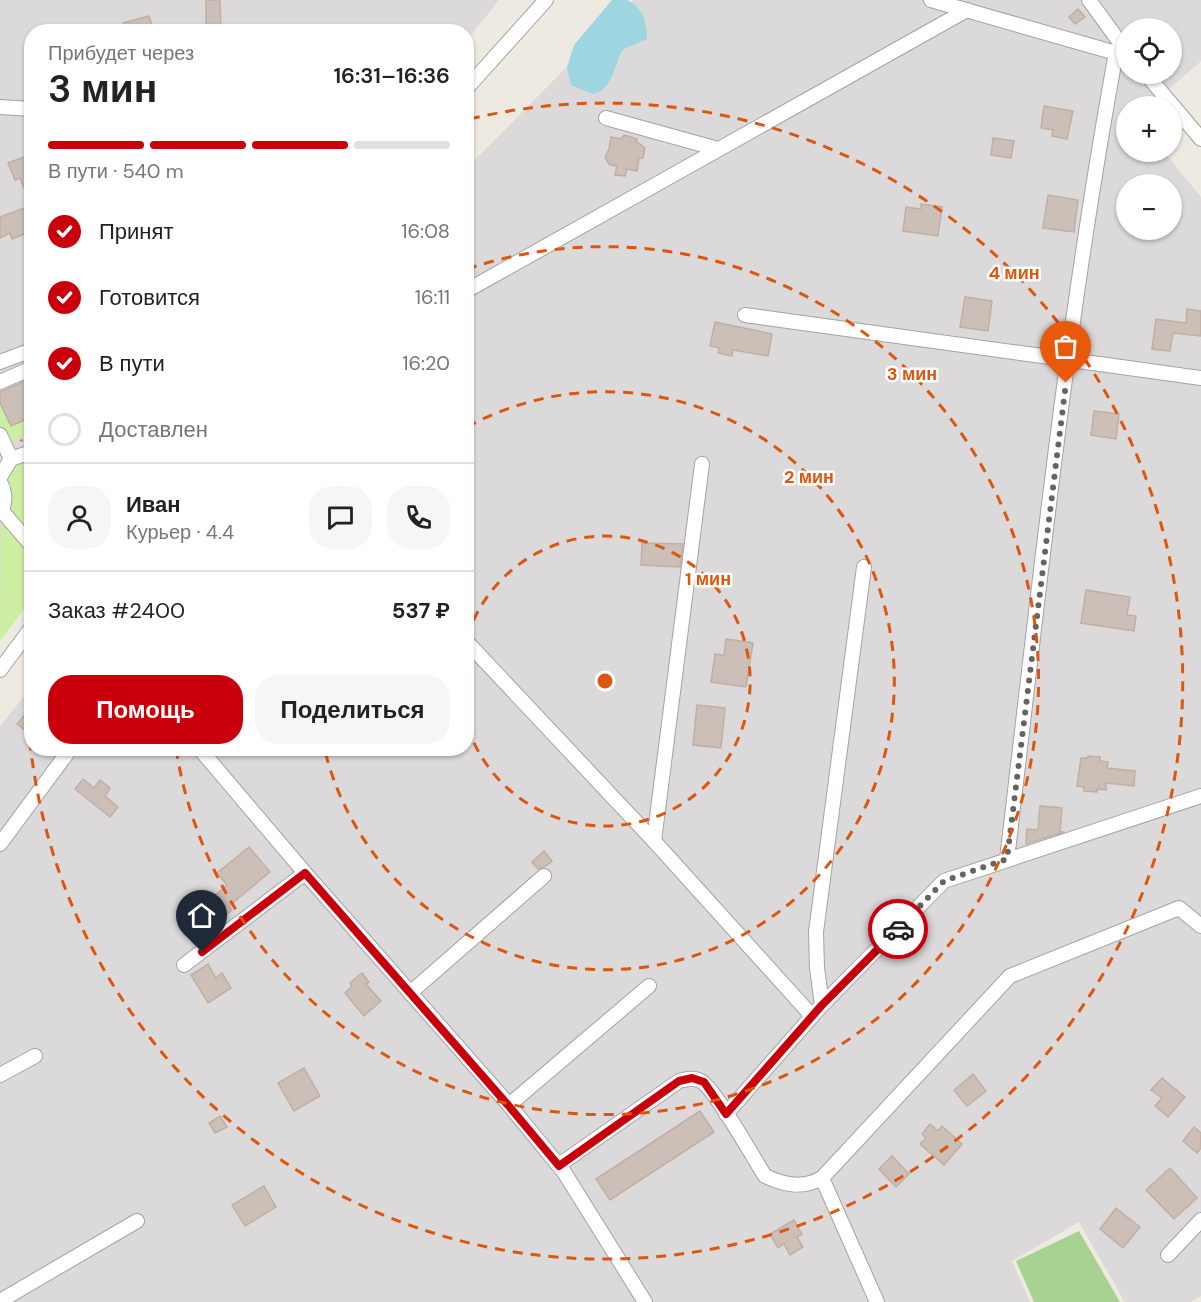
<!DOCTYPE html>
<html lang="ru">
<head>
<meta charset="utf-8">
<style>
	body { margin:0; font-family:"DM Sans",sans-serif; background:#f6f6f6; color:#222; height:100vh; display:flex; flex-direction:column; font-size:22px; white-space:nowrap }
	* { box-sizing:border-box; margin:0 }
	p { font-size:20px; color:#767676 }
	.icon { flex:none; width:33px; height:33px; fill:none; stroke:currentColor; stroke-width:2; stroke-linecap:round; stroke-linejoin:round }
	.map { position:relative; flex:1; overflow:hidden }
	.drawer { position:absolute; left:24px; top:24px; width:450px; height:732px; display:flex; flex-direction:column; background:#fff; border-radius:24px; box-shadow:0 2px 4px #0004 }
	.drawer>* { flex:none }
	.controls { position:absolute; left:1116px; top:18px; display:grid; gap:12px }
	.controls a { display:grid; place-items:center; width:66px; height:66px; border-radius:50%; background:#fff; box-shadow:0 2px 4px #0004; font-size:30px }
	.pin { position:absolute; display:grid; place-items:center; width:51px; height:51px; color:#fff; margin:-62px -26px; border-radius:50% 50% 50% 0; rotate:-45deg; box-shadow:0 0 6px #0007 }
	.pin .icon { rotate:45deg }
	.courier { position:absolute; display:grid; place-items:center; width:60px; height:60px; margin:-30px; border:4px solid #c9000b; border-radius:50%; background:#fff; color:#222; box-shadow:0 2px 8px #0007 }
	.headline em { font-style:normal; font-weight:600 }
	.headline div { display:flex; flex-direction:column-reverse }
	.headline { display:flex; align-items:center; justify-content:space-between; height:102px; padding:0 24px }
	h1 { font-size:39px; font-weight:600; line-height:45px }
	.bar { display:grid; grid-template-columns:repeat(4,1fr); gap:9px 6px; align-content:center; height:72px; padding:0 24px }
	.bar i { height:8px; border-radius:4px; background:#e0e0e0 }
	.bar .selected { background:#c9000b }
	.bar p { grid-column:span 4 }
	.line { display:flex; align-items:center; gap:15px; padding:0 24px; border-top:2px solid #e0e0e0 }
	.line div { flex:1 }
	.round { display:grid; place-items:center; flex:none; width:63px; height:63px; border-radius:24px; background:#f6f6f6 }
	ol { padding:0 24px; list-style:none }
	li { display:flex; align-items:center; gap:18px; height:66px }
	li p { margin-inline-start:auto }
	li .icon { padding:6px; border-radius:50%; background:#c9000b; color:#fff; stroke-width:4 }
	li:last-child { color:#767676 }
	li i { width:33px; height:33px; border:3px solid #e0e0e0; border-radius:50% }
	.button { display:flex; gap:12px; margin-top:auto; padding:12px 24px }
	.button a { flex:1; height:69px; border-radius:24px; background:#c9000b; color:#fff; font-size:24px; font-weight:600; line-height:69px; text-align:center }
	.button a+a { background:#f6f6f6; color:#222 }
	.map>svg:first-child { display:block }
	.residential { fill:#dbd9d9; fill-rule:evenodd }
	.grass { fill:#cbeea2 }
	.forest { fill:#a8d292 }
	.water { fill:#9dd5e1 }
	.building { fill:#cbbfb7; stroke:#c2aea2; stroke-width:1.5 }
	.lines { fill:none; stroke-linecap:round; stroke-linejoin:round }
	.minor-casing { stroke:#a3a3a3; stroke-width:16 }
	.path { stroke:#ff6a62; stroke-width:2; stroke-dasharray:3 3; stroke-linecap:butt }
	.minor { stroke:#fff; stroke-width:14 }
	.done { stroke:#666461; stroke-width:6; stroke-dasharray:0 10.8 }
	.route { stroke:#c9000b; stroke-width:8 }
	.ring { fill:none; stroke:#de560d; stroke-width:3; stroke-dasharray:10 8 }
	.centre { fill:#de560d; stroke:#fff; stroke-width:3 }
	.ring-label { font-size:18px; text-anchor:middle; font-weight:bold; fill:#de560d; stroke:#fff; stroke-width:5; stroke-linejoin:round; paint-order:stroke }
</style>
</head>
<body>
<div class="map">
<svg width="1201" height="1302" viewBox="0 0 1201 1302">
	<rect width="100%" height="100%" fill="#efeae1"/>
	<g class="residential">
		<path d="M 0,0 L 499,0 L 467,40 L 466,32 L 32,32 L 31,570 L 0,633 Z"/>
		<path d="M 633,0 L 1201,0 L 1201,61 L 1149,106 L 1126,106 L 1126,152 L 1164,152 L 1201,197 L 1201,1296 L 1191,1302 L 1125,1302 L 1079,1222 L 1012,1261 L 1030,1302 L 0,1302 L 0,726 L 31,688 L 32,748 L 466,748 L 467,168 ZM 1126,28 L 1172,28 L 1172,74 L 1126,74 ZM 1126,184 L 1172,184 L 1172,230 L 1126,230 Z"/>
	</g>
	<g class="grass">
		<path d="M 0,403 L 11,426 L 31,417 L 31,433 L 15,441 L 11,447 L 0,424 Z"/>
		<path d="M 26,459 L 31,460 L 31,537 L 10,511 L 7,481 L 14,465 Z"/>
		<path d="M 1,522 L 6,525 L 31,554 L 32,598 L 0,641 Z"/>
	</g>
	<path class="forest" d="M 1079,1231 L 1120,1302 L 1034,1302 L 1016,1261 Z"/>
	<path class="water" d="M 612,0 C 616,0 623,0 627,0 C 642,6 648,25 647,39 L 622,50 C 614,66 613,89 593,94 L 571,85 L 567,67 L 574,45 Z"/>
	<g class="building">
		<path d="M 206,0 L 220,0 L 221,28 L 211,32 L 206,23 Z"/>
		<path d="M 1078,9 L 1085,17 L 1075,24 L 1069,17 Z"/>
		<path d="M 149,16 L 154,32 L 125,32 L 123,23 Z"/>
		<path d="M 1044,106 L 1073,111 L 1067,139 L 1052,136 L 1053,130 L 1041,128 Z"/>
		<path d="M 624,135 L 637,139 L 636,141 L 645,148 L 643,158 L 639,158 L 637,171 L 627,169 L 625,176 L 615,175 L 617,166 L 610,165 L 605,158 L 609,149 L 611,137 L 621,139 Z"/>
		<path d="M 993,138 L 1014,141 L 1011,158 L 991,155 Z"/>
		<path d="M 32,154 L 32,185 L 24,188 L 20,178 L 15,180 L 8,163 Z"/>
		<path d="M 1048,195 L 1078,200 L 1074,232 L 1043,228 Z"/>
		<path d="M 921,204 L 942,207 L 938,236 L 903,231 L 906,207 L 921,209 Z"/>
		<path d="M 32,205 L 32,231 L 12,239 L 10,233 L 0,238 L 0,217 Z"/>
		<path d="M 965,297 L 992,301 L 988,331 L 960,327 Z"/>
		<path d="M 1187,309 L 1201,311 L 1201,336 L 1173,333 L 1170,351 L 1152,349 L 1156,319 L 1186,323 Z"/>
		<path d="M 715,322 L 772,334 L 768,356 L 733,350 L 732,356 L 718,353 L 719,348 L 710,346 Z"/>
		<path d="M 32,378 L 32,417 L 11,426 L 0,403 L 0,392 Z"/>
		<path d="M 1094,411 L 1119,414 L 1116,439 L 1091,435 Z"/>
		<path d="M 642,543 L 683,544 L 680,567 L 641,565 Z"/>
		<path d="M 1086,590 L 1130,597 L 1127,615 L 1136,616 L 1134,631 L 1081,623 Z"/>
		<path d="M 726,639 L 753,643 L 746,687 L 711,682 L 715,654 L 724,655 Z"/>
		<path d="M 697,705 L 725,708 L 721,748 L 693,745 Z"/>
		<path d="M 32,706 L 32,735 L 17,724 Z"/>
		<path d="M 1088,756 L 1100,757 L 1100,761 L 1108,762 L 1107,768 L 1135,771 L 1134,786 L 1106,783 L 1106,790 L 1097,789 L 1097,792 L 1084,791 L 1084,787 L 1077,786 L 1081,758 L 1088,758 Z"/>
		<path d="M 83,779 L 94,788 L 100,780 L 110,788 L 105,796 L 118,807 L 110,817 L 75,789 Z"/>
		<path d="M 1040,806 L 1062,808 L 1060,832 L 1064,832 L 1026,844 L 1027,829 L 1038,830 Z"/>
		<path d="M 249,847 L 270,872 L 229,906 L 232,910 L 201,936 L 187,919 L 191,916 L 184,908 L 201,893 L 208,901 L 227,885 L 217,873 Z"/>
		<path d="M 544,851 L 552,861 L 544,867 L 538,869 L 532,862 Z"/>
		<path d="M 208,964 L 216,978 L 222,973 L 231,988 L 208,1003 L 191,975 Z"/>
		<path d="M 362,973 L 369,982 L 366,984 L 381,1001 L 364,1016 L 345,993 L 352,986 L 350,983 Z"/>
		<path d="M 304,1068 L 320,1096 L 294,1111 L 278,1083 Z"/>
		<path d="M 973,1074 L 986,1091 L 967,1106 L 954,1090 Z"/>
		<path d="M 1162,1078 L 1185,1097 L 1168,1117 L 1155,1106 L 1162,1098 L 1151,1090 Z"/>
		<path d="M 700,1111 L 714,1132 L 610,1200 L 596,1179 Z"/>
		<path d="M 220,1116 L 227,1127 L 215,1133 L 209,1123 Z"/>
		<path d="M 930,1124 L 938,1131 L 942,1126 L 962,1144 L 944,1165 L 920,1144 L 926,1138 L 922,1134 Z"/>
		<path d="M 1194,1127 L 1201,1133 L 1201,1148 L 1197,1153 L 1183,1141 Z"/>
		<path d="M 892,1156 L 909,1174 L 896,1187 L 879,1169 Z"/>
		<path d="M 1170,1168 L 1197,1198 L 1174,1219 L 1146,1190 Z"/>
		<path d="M 264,1186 L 276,1207 L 245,1226 L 232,1205 Z"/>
		<path d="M 1116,1208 L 1140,1227 L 1123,1248 L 1100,1229 Z"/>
		<path d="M 794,1220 L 802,1234 L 797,1237 L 803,1247 L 790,1255 L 784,1244 L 778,1248 L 770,1234 Z"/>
	</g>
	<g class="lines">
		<g class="minor-casing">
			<g id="minor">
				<path d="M 931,0 L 1116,53"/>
				<path d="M 1089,0 L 1126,51"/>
				<path d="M 1146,74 L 1201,139"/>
				<path d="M 466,89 L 546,0"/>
				<path d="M 0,107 L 32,109"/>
				<path d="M 606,118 L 718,149"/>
				<path d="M 466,291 L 967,10"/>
				<path d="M 745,315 L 1201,378"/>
				<path d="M 0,362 L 32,350"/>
				<path d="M 0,382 L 32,368"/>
				<path d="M 0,435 L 11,459"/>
				<path d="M 0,477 L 11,459 L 25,454 L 32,455"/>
				<path d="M 0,482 C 6,493 6,503 0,513"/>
				<path d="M 2,511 L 32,546"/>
				<path d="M 466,641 L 654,841 L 812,1016"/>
				<path d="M 0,670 L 32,627"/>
				<path d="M 199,748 L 305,873 L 509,1105 L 564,1172 L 645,1302"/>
				<path d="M 654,841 L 702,464"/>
				<path d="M 0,844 L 71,748"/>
				<path d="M 1007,859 C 1039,590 1067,319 1116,53 L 1124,48"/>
				<path d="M 184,965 L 305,873"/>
				<path d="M 410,993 L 544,876"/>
				<path d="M 822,1005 L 817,968 L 816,932 L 864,567"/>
				<path d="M 0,1075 L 35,1056"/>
				<path d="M 509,1105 L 649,986"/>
				<path d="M 726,1114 L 822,1005 L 944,881 L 1201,796"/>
				<path d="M 559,1165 L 679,1081 C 687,1079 693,1077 701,1081 C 715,1089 754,1159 765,1176 C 784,1185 803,1189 822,1178 L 1010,976 L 1179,908 L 1201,926"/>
				<path d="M 822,1178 L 877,1302"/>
				<path d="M 1168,1255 L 1201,1220"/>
				<path d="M 0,1301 L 137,1221"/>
			</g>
		</g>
		<path class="path" d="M 20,441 L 32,436"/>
		<use href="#minor" class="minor"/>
	</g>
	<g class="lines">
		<path class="done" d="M 898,929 L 944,881 L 1007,859 L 1066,383"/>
		<path class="route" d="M 202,952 L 305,873 L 508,1105 L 559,1166 L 679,1081 L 692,1078 L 704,1082 L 726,1114 L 822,1005 L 898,929"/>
	</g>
	<g class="ring">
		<path d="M467 637A145 145 0 1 1 467 725"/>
		<path d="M467 427A289 289 0 1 1 325 751"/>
		<path d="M467 269A434 434 0 1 1 176 749"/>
		<path d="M470 119A578 578 0 1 1 31 611"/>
	</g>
	<circle cx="605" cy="681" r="9" class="centre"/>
	<g class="ring-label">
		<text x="1014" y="279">4 мин</text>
		<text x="912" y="380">3 мин</text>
		<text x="809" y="483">2 мин</text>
		<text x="708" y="585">1 мин</text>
	</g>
</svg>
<div class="controls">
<a><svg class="icon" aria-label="locate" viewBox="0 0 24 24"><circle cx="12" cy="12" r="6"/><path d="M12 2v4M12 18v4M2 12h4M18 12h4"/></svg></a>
<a>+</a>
<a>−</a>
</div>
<div class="pin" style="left:1066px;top:383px;background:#ea580c"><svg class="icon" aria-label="bag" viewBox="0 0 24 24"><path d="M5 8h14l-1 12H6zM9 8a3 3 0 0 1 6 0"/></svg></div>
<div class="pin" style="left:202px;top:952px;background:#1f2937"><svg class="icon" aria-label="home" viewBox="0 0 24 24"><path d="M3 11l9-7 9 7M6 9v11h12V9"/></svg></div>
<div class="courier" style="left:898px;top:929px"><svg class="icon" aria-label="car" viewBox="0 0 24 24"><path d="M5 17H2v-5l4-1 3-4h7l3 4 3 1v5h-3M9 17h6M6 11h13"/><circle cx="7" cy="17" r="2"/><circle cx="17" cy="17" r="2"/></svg></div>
<section class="drawer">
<div class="headline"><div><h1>3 мин</h1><p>Прибудет через</p></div><em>16:31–16:36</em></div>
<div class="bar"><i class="selected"></i><i class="selected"></i><i class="selected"></i><i></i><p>В пути · 540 m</p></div>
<ol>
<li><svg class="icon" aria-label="check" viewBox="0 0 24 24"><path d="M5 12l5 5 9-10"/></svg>Принят<p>16:08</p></li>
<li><svg class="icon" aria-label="check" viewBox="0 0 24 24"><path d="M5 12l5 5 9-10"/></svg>Готовится<p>16:11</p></li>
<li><svg class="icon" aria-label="check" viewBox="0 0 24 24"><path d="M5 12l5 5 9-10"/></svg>В пути<p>16:20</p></li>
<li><i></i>Доставлен</li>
</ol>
<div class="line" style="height:108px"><a class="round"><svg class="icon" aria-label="person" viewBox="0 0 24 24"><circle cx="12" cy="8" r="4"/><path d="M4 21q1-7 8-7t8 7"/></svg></a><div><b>Иван</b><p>Курьер · 4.4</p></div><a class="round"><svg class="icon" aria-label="chat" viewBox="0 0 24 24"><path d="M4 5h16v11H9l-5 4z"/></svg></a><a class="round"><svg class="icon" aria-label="phone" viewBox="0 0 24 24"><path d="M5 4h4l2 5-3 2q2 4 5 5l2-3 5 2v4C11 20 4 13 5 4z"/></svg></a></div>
<div class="line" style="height:78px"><div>Заказ #2400</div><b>537 ₽</b></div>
<div class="button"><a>Помощь</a><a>Поделиться</a></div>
</section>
</div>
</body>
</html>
